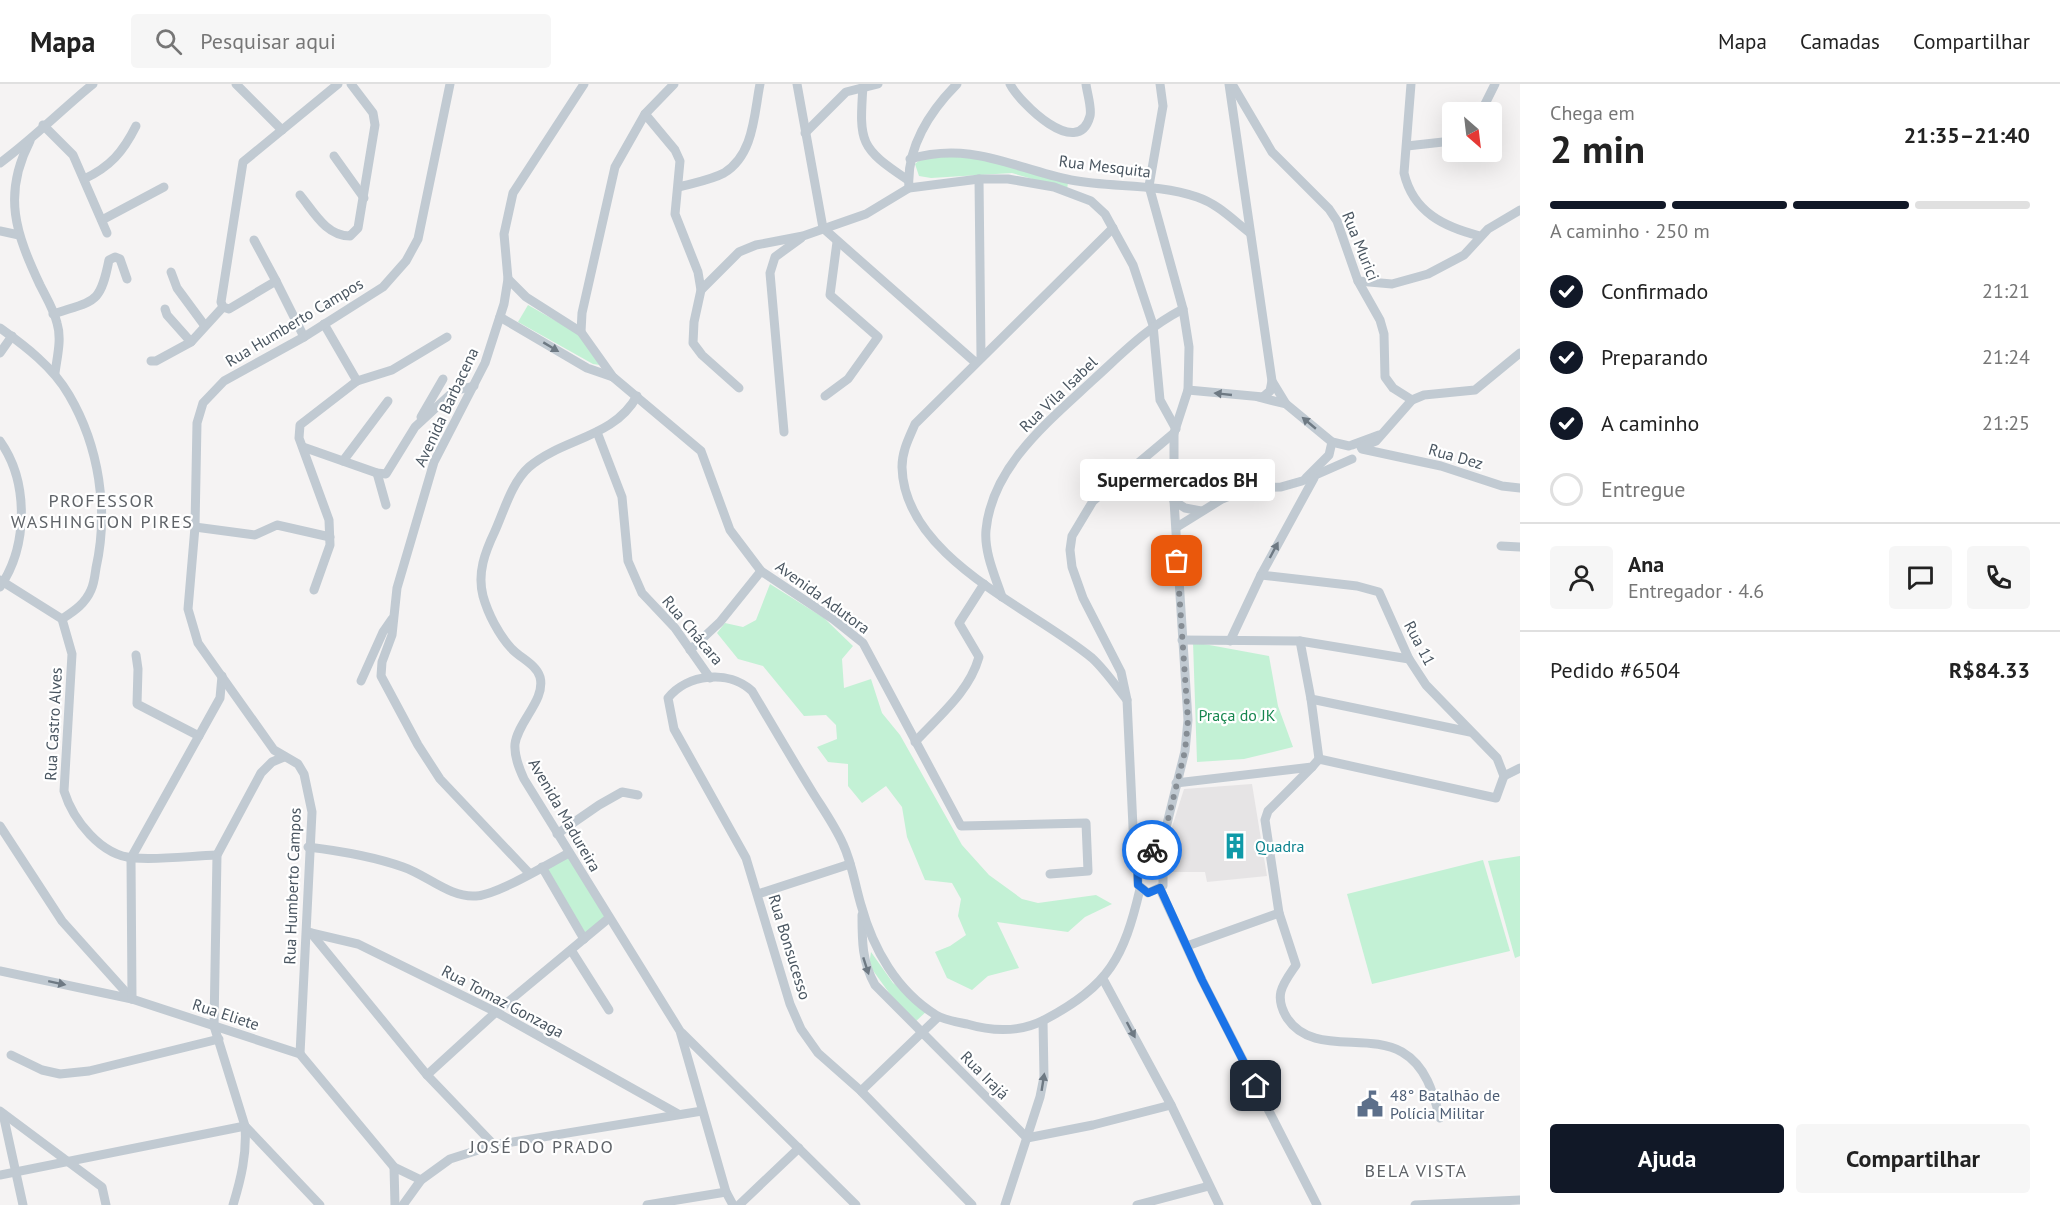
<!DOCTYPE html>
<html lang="pt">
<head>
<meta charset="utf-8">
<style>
	body { margin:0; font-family:"PT Sans",sans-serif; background:#f6f6f6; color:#222; height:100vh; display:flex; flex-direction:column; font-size:22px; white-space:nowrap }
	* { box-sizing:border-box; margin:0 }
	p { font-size:20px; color:#767676 }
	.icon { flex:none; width:33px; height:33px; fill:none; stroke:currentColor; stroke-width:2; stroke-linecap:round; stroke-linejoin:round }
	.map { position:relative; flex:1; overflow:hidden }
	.details { display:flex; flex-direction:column; background:#fff; width:540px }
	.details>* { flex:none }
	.needle { width:39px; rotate:152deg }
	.tools { position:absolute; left:1442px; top:18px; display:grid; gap:12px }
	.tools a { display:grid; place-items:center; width:60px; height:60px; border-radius:6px; background:#fff; box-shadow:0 6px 24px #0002; font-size:30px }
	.pin { position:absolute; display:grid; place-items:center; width:51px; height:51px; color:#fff; margin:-26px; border-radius:12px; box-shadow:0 3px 9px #0006 }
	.courier { position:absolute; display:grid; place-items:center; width:60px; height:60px; margin:-30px; border:4px solid #1a73e8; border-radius:50%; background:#fff; color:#222; box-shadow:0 2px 8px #0007 }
	.bubble { position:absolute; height:42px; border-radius:6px; background:#fff; box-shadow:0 6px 24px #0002; font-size:20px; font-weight:600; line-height:42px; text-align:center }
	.overview em { font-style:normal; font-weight:600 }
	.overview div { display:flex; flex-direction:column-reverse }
	.overview { display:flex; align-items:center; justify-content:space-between; height:102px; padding:0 30px }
	h1 { font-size:39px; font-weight:600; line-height:45px }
	.bar { display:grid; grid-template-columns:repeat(4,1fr); gap:9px 6px; align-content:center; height:72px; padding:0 30px }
	.bar i { height:8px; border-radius:4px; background:#e0e0e0 }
	.bar .on { background:#111827 }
	.bar p { grid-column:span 4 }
	.line { display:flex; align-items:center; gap:15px; padding:0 30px; border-top:2px solid #e0e0e0 }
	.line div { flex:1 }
	.round { display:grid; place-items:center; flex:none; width:63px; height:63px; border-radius:6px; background:#f6f6f6 }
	ol { padding:0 30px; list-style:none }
	li { display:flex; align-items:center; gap:18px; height:66px }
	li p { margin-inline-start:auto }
	li .icon { padding:6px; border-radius:50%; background:#111827; color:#fff; stroke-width:4 }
	li:last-child { color:#767676 }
	li i { width:33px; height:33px; border:3px solid #e0e0e0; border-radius:50% }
	.button { display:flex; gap:12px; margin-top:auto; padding:12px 30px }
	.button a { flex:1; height:69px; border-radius:6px; background:#111827; color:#fff; font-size:24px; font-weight:600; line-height:69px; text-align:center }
	.button a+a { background:#f6f6f6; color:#222 }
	header { display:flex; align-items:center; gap:36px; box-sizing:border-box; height:84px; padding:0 30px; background:#fff; border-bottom:2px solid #e0e0e0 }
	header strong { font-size:28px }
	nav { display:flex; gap:33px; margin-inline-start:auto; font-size:21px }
	.search { width:420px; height:54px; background:#f6f6f6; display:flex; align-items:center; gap:15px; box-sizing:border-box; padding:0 21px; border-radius:6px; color:#767676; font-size:22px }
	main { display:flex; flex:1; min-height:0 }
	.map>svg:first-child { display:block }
	.education { fill:#e6e4e5 }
	.green { fill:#c3f1d5 }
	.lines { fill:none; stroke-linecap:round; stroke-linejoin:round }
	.minor { stroke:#c1cad2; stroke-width:9 }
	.oneway { fill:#6e7983 }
	.done { stroke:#868d94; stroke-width:6; stroke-dasharray:0 10.8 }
	.route { stroke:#1a73e8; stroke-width:8 }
	.labels { text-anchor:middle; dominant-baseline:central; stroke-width:4.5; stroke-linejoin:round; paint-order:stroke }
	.street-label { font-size:16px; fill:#4a5661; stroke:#fff }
	.park-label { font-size:16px; fill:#17864f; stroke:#fff }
	.culture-label { font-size:16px; fill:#0d838f; stroke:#fff; text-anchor:start }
	.service-label { font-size:16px; fill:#4e5e75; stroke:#fff; text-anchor:start }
	.neighbourhood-label { font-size:18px; letter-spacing:1.5px; fill:#5f6368; stroke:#fff }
</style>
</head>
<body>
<header>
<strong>Mapa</strong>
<div class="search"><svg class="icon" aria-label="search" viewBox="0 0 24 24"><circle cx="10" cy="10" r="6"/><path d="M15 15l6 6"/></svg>Pesquisar aqui</div>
<nav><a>Mapa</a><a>Camadas</a><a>Compartilhar</a></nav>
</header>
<main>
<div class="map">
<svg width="1520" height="1121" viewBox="0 0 1520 1121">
	<rect width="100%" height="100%" fill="#f5f3f3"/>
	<path class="education" d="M 1252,700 L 1267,792 L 1207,798 L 1205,788 L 1172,788 L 1172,743 L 1184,705 Z"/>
	<g class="green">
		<path d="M 962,70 L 1068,99 L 1067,105 L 1012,89 L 931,94 L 919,92 L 915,80 C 927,69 947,71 962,70 Z"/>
		<path d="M 528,221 L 579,250 L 600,281 L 593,280 L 518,238 Z"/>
		<path d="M 770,500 L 824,534 L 853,562 L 842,575 L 844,604 L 871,595 L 882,629 L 900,651 L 962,761 L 989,791 L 1022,815 L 1038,819 L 1096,811 L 1112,820 L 1085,833 L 1068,848 L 997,838 L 1019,884 L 988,892 L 972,906 L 947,894 L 935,868 L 950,862 L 966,851 L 958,832 L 961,815 L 952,799 L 925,796 L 907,753 L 902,723 L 886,702 L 862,719 L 848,702 L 848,680 L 828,678 L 817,663 L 837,655 L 836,641 L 826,631 L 804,632 L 763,582 L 738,575 L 717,549 L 725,539 L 743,543 L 756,536 Z"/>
		<path d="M 1193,558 L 1269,572 L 1278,622 L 1293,663 L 1244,675 L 1197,678 Z"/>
		<path d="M 568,772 L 607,835 L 585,853 L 544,784 Z"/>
		<path d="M 1520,772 L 1520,872 L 1515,874 L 1488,777 Z"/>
		<path d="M 1483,776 L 1510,867 L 1372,900 L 1347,810 Z"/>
		<path d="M 871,868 L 893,899 L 928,926 L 915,938 L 895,917 L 869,881 Z"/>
	</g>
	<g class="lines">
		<g class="minor">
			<path d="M 236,0 L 282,46"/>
			<path d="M 797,0 L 823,144"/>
			<path d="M 1010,0 C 1019,18 1078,77 1090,32 C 1092,24 1087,9 1086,0"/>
			<path d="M 1229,0 L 1272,297 L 1286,320"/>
			<path d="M 1232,0 L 1272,68 L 1329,125 L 1337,137 L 1358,197 L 1380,236 L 1384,250 L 1385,293 L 1393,304 L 1412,316"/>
			<path d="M 1411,0 L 1404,89 C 1413,128 1444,143 1480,152"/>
			<path d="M 863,2 C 859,59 860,64 908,96"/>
			<path d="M 1481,28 L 1495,0"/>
			<path d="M 645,30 L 675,66 L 680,77 L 675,130 L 698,188 L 701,206 L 694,238 L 693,259 L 702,271 L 739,304"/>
			<path d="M 43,41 L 73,71 L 107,149"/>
			<path d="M 805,49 L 846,8 L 878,0"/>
			<path d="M 30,57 C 2,111 16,150 40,201 C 46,213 54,226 57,239 C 62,255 57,273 55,289"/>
			<path d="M 1407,62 L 1452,57"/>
			<path d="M 334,72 L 364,114"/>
			<path d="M 910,75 C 971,57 1013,84 1071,96 C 1113,104 1156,99 1197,113 C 1218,120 1233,136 1250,149"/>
			<path d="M 0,79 C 33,55 61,26 93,0"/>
			<path d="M 84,95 C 110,83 123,68 136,42"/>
			<path d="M 979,95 L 981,272"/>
			<path d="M 679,103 C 693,99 711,96 724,89 C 754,71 754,30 760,0"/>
			<path d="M 909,104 C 906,64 930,27 957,0"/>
			<path d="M 300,111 C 314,128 326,152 350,152 L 358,144 L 375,41 L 373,29 L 351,0"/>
			<path d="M 102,136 L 164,103"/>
			<path d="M 823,144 L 975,278"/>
			<path d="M 1113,144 L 915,340 C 909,354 902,367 902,383 C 904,474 1032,524 1092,574 C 1105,586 1116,602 1127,616"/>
			<path d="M 0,147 L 19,151"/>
			<path d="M 254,156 L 276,197"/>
			<path d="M 171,188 L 177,204 L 205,242"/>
			<path d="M 508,195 L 526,213 L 581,248 L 613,293 L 701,367 L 730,446 L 761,487 L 833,535 L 863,559 L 961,742 L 1086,739 L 1088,787 L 1050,790"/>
			<path d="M 1358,197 L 1392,200 L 1428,190 L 1464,171 L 1488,145 L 1520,126"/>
			<path d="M 701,206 L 739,168 L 756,161 L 803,152 L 866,130 L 909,104 L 979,95 L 1008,95 L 1054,103 L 1091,117 L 1105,130 L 1133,181 L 1153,241 L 1160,316 L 1176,345"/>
			<path d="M 165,225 L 167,231 L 191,258"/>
			<path d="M 53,230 C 95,216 100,221 109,176 L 115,173 L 120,175 L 127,195"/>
			<path d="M 500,233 L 587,284 L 613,293"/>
			<path d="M 324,240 L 357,297"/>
			<path d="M 0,244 C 25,262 53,283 69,311 C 99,362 109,426 96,484 C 95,491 94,500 91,506 C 85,520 74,527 62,535"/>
			<path d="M 581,248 L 582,229 L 615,83 L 645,30 L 674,0"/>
			<path d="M 304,253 L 276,197 L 229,225 L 223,223 L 221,218 L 243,78 L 338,0"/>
			<path d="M 0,269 L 12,252"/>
			<path d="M 151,277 L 156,277 L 191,258 L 223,223"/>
			<path d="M 1188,306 L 1263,313 L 1270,307 L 1272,297"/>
			<path d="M 637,312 C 614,354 563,354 529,383 C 512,398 504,427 495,447 C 485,468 477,489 483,512 C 488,530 499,551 511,564 C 520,574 536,580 540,593 C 546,616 518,637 515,660 C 514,672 519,684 524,695 L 680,947 L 726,1108 L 733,1121"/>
			<path d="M 825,312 L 848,295 L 878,253 L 830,211 L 837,158"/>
			<path d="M 1258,313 L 1286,320 L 1332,358 L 1349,362"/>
			<path d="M 421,333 L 443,295"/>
			<path d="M 597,348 L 622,413 L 628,477 L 642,509 L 675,544 L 710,594"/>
			<path d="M 784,348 L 770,189 L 775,173 L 801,154"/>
			<path d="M 0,357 C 29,398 28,462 0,503"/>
			<path d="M 1352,361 L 1379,351"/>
			<path d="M 303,363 L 377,389 L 386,390 L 415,343 L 454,307 L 474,302"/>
			<path d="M 1361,363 L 1376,357 L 1412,316 L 1424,311 L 1475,306 L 1520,269"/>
			<path d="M 1362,365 L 1441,382 L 1502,402 L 1520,404"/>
			<path d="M 343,377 L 388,317"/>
			<path d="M 377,389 L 386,421"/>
			<path d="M 1306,394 L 1329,371 L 1332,358"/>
			<path d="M 1174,417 L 1185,424 L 1201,427"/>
			<path d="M 195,443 L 255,451 L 277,441 L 330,453"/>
			<path d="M 1177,443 L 1222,415 L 1249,404 L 1281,403 L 1302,397 L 1352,375"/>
			<path d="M 1501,462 L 1520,463"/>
			<path d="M 0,496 L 62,535 L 72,570 L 64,707 C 73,736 101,772 134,774 C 161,776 190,772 217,771"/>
			<path d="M 314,506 L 330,461 L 329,436 L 299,354 L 300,341 L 357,297 L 392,286 L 447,253"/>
			<path d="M 1002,513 C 995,492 984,468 986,446 C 992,382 1049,337 1093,296 C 1124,268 1145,245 1183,225"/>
			<path d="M 1182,556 L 1300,557 L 1409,575"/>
			<path d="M 1230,557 L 1261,491 L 1314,394"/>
			<path d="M 1300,557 L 1311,615 L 1319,675"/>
			<path d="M 690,566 L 720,538 L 761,487"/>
			<path d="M 136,571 L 138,585 L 137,620 L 199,652"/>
			<path d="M 361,597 L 383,548 L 392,535"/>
			<path d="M 1311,615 L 1470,648"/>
			<path d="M 915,658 C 940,631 969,608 979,573 L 959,539 L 984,500"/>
			<path d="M 284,673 L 272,678 L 261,689 L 217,771 L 214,942 L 245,1042 L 320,1121"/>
			<path d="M 1312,683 L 1268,727 L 1265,736 L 1279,829 L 1296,881 C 1283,900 1273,911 1287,934 C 1312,972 1367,948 1402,968 C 1426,982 1433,1008 1440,1034"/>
			<path d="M 1504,692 L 1520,684"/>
			<path d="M 1176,699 L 1312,683 L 1319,675 L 1496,714 L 1504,692 L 1497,674 L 1426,601 L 1409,575 L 1379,508 L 1357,502 L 1261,491"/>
			<path d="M 0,742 L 62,837 L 132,915"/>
			<path d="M 557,750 L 599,721 L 622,708 L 638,711"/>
			<path d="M 308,763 C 341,767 372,772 403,783 C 427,791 450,814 476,812 C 499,810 546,781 569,769"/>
			<path d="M 1147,766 L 1160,768 L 1163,776 L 1163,802 L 1148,809 L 1138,801 L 1137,772 Z"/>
			<path d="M 1160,768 L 1185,667 L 1188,636 L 1174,417 L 1174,349 L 1188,306 L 1189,263 L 1183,225 L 1149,102 L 1163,22 L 1160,0"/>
			<path d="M 1137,772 L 1134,764 L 1127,616 L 1121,588 L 1083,514 L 1072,483 L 1070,466 L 1072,452 L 1093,417 L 1174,349"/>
			<path d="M 542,783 L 584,855"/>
			<path d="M 529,789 L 440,695 L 418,661 L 381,592 L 382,578 L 392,551 L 397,504 L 434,378 L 485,279 L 504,220 L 508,195 L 504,150 L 513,109 L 584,0"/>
			<path d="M 1160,805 L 1202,896 L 1317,1121"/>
			<path d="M 758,810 L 850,780"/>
			<path d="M 862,831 C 862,857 862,878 875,901 L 1027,1054 L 1093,1041 L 1171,1021"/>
			<path d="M 307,848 L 358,860 L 496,928 L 678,1030"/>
			<path d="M 311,849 L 427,991 L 494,1061"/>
			<path d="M 1187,862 L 1279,829"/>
			<path d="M 571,866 L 609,926"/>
			<path d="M 0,887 L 132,915 L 300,970 L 394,1083 L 421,1096"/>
			<path d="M 1103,895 L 1171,1021 L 1219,1121"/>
			<path d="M 132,915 L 131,774 L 220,614 L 222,592"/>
			<path d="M 682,949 L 856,1121"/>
			<path d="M 300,970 L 312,728 L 304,690 L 298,680 L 274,666 L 198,559 L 188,525 L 195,443 L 197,339 L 203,319 L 224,297 L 304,253 L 383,203 L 406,177 L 418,155 L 450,0"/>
			<path d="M 11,971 L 42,986 L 60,990 L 89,987 L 219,955"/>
			<path d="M 427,991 L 496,928 L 609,834"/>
			<path d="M 861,1007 L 938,933"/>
			<path d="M 0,1027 L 102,1103 L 106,1121"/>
			<path d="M 3,1030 L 23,1121"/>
			<path d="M 394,1083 L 395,1121"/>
			<path d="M 0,1091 L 245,1042"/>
			<path d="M 233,1121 C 241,1095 247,1070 245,1042"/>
			<path d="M 403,1121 L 421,1096 L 450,1075 L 494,1061 L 702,1027"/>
			<path d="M 647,1121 L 726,1108"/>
			<path d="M 739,1121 L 799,1064"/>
			<path d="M 972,1121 L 861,1007 L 818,969 L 801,945 L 790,920 L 746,774 L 674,645 L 668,614 C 687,590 729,585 752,607 C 772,641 792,675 813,709 C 823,725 835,742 843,760 C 852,779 855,801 861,821 C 873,865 897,907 936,931 C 944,936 957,938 967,940 C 994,948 1020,949 1046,935 C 1109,902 1124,873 1140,805"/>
			<path d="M 1005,1121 L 1040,1013 L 1044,993 L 1043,937"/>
			<path d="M 1137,1121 L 1209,1102"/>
			<path d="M 1415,1121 L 1520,1116"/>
		</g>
	</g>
	<defs><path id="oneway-solid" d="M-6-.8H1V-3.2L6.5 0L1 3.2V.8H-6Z" transform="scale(1.5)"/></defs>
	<g class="oneway">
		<use href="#oneway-solid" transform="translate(551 263) rotate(31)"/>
		<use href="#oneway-solid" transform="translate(1223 310) rotate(-174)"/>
		<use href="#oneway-solid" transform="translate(1309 339) rotate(-140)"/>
		<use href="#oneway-solid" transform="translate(1274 466) rotate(-62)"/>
		<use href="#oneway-solid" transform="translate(866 882) rotate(72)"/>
		<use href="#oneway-solid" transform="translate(57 899) rotate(12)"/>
		<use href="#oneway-solid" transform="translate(1131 946) rotate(62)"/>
		<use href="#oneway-solid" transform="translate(1043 998) rotate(-81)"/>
	</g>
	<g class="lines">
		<path class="done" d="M 1152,766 L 1160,768 L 1185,667 L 1188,636 L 1177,477"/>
		<path class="route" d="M 1152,766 L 1137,772 L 1138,801 L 1148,809 L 1160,804 L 1202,896 L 1256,1002"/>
	</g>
	<defs>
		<g id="building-bare" transform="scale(2.07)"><path d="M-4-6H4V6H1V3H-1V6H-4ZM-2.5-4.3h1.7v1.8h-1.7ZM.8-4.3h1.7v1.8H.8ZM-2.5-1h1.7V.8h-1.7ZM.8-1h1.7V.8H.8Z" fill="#0f9aa8" stroke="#fff" stroke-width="2.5" paint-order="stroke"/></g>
		<g id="civic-bare" transform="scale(2.07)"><path d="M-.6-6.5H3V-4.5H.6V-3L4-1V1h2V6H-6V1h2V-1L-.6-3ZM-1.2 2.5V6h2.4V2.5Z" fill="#5c6f8a" stroke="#fff" stroke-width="2.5" paint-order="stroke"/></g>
	</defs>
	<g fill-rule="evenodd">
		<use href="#building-bare" x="1235" y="762"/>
		<use href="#civic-bare" x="1370" y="1020"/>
	</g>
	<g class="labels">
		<g class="street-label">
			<text transform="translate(1105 82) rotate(7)">Rua Mesquita</text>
			<text transform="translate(1361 162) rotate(68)">Rua Murici</text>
			<text transform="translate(294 238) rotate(-31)">Rua Humberto Campos</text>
			<text transform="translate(1058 310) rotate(-44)">Rua Vila Isabel</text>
			<text transform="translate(446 323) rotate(-65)">Avenida Barbacena</text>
			<text transform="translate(1456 372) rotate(16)">Rua Dez</text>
			<text transform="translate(823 513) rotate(36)">Avenida Adutora</text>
			<text transform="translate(693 546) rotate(50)">Rua Chácara</text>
			<text transform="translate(1420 559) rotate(62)">Rua 11</text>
			<text transform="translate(53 640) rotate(-87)">Rua Castro Alves</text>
			<text transform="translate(565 731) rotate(60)">Avenida Madureira</text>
			<text transform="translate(292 802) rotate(-88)">Rua Humberto Campos</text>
			<text transform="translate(790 863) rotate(73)">Rua Bonsucesso</text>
			<text transform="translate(503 917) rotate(28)">Rua Tomaz Gonzaga</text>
			<text transform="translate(226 930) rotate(18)">Rua Eliete</text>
			<text transform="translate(985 991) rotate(45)">Rua Irajá</text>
		</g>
		<g class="park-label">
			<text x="1237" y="631">Praça do JK</text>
		</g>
		<g class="culture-label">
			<text x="1255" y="762">Quadra</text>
		</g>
		<g class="service-label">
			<text x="1390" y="1011">48° Batalhão de<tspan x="1390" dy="18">Polícia Militar</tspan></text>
		</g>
		<g class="neighbourhood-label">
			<text x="102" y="416">PROFESSOR<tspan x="102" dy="21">WASHINGTON PIRES</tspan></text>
			<text x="542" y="1062">JOSÉ DO PRADO</text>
			<text x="1416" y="1086">BELA VISTA</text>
		</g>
	</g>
</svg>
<div class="tools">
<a><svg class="needle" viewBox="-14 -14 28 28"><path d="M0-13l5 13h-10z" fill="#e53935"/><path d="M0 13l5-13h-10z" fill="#767676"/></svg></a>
</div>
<div class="pin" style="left:1177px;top:477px;background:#ea580c"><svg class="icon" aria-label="bag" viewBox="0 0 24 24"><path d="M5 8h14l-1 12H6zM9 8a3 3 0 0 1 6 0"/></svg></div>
<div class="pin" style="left:1256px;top:1002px;background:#1f2937"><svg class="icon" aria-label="home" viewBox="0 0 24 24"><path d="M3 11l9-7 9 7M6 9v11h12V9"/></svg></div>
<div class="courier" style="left:1152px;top:766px"><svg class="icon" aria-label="bike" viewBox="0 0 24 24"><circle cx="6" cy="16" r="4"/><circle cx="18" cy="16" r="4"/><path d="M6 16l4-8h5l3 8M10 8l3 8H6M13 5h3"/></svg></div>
<div class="bubble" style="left:1080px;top:375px;width:195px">Supermercados BH</div>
</div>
<section class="details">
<div class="overview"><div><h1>2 min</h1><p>Chega em</p></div><em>21:35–21:40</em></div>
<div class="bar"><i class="on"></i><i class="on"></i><i class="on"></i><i></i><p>A caminho · 250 m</p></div>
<ol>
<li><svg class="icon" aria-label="check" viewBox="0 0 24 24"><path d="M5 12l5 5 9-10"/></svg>Confirmado<p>21:21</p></li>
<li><svg class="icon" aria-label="check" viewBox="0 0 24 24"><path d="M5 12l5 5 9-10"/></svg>Preparando<p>21:24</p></li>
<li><svg class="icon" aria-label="check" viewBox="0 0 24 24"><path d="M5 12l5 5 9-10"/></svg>A caminho<p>21:25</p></li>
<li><i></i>Entregue</li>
</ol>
<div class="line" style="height:108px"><a class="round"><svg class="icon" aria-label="person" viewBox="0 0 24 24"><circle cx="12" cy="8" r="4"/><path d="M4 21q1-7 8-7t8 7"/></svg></a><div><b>Ana</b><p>Entregador · 4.6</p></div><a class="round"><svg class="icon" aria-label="chat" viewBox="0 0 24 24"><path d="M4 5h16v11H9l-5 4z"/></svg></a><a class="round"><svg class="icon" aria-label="phone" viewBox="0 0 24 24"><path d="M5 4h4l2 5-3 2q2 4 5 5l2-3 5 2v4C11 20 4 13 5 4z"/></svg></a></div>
<div class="line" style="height:78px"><div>Pedido #6504</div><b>R$84.33</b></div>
<div class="button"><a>Ajuda</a><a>Compartilhar</a></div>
</section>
</main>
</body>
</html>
